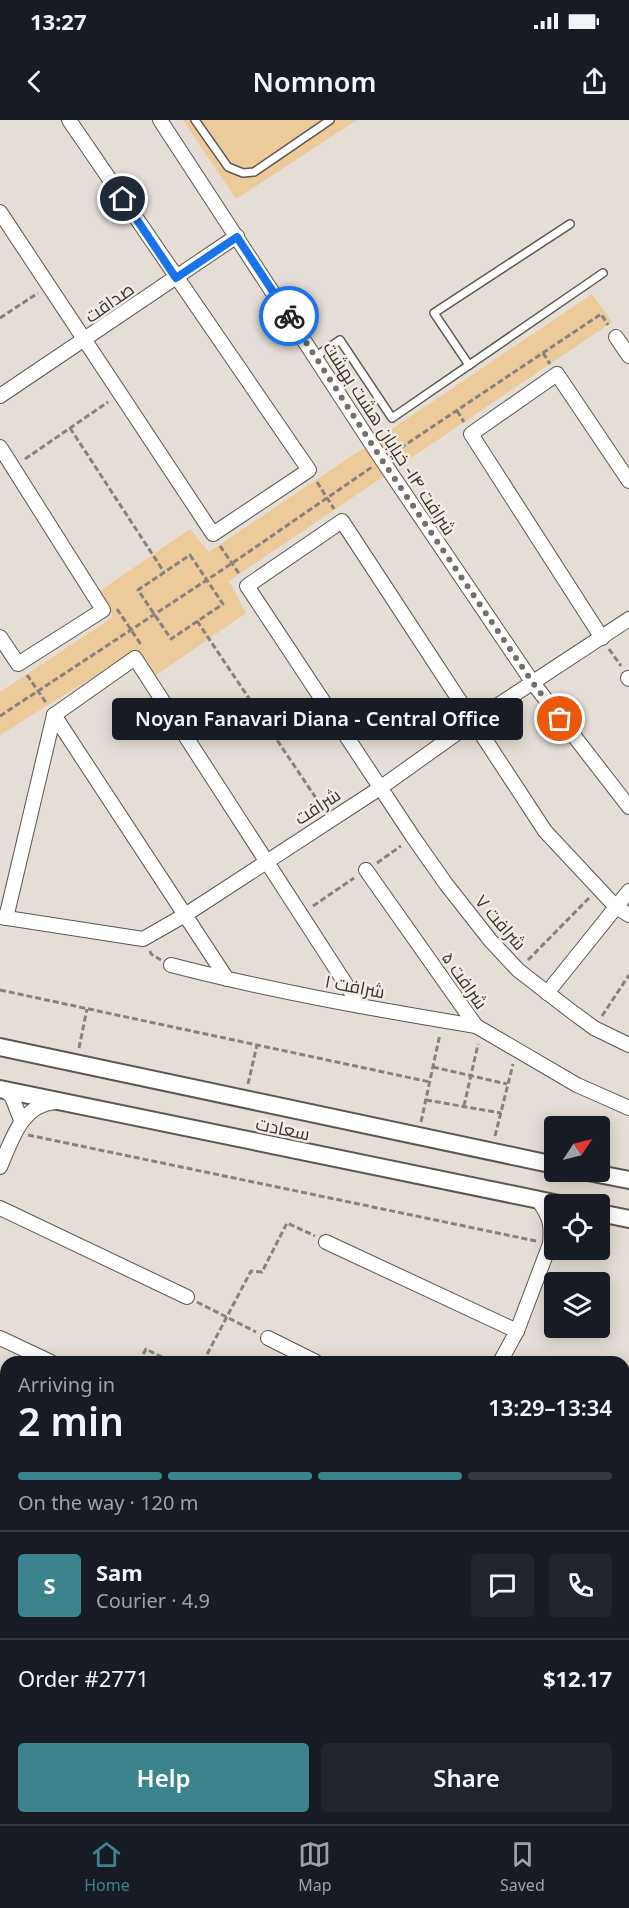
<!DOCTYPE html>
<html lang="en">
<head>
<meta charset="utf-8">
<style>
	body { margin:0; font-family:"Noto Sans",Cairo,sans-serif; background:#20242c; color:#f1f3f6; height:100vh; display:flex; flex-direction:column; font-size:22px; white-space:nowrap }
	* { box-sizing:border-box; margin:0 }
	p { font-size:20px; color:#9ea1a6 }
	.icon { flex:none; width:33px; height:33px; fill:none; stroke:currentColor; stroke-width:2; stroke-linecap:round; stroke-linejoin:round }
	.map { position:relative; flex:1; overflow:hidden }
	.details { position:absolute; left:0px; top:1236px; width:630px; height:468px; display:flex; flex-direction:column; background:#171b24; border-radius:18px 18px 0 0; box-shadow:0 3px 15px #0003 }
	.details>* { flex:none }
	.needle { width:39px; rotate:55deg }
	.controls { position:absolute; left:544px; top:996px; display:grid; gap:12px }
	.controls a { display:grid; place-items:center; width:66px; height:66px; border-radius:6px; background:#171b24; box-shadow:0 3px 15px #0003; font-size:30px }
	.pin { position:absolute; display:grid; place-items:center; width:51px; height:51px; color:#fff; margin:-26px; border:3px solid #fff; border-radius:50%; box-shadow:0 2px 6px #0007 }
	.courier { position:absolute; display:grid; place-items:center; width:60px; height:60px; margin:-30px; border:4px solid #1a73e8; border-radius:50%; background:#fff; color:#222; box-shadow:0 2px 8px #0007 }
	.bubble { position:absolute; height:42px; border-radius:6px; background:#171b24; box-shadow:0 3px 15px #0003; font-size:20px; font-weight:600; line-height:42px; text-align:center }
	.overview em { font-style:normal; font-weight:600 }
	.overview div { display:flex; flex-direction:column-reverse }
	.overview { display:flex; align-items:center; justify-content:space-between; height:102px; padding:0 18px }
	h1 { font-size:39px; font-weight:600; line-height:45px }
	.bar { display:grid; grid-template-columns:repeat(4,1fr); gap:9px 6px; align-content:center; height:72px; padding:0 18px }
	.bar i { height:8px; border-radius:4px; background:#363941 }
	.bar .active { background:#3d838e }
	.bar p { grid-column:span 4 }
	.line { display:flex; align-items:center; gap:15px; padding:0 18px; border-top:2px solid #363941 }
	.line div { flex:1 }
	.round { display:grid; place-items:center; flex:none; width:63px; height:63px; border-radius:6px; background:#20242c }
	.primary-button { display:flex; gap:12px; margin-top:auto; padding:12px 18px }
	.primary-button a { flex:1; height:69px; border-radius:6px; background:#3d838e; color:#fff; font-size:24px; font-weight:600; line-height:69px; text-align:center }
	.primary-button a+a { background:#20242c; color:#f1f3f6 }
	.status { display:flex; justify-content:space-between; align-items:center; height:42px; padding:0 30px; background:#171b24; direction:ltr }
	.status svg { height:16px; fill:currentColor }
	header { display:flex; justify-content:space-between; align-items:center; height:78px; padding:0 18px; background:#171b24; font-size:27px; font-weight:600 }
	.menu { display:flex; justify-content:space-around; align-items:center; height:84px; border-top:2px solid #363941; background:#171b24; font-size:16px; color:#9ea1a6 }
	.menu a { display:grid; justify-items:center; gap:3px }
	.menu .active { color:#3d838e }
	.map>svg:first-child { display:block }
	.green { fill:#edca99 }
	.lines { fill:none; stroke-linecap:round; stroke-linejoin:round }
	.service-casing { stroke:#5c574f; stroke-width:10 }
	.minor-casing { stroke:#5c574f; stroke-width:16 }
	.tertiary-casing { stroke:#5c574f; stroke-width:20 }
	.secondary-casing { stroke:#5c574f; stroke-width:21 }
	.path { stroke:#87827d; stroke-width:3; stroke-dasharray:6 3; stroke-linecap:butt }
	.service { stroke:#fff; stroke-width:7 }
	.minor { stroke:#fff; stroke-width:14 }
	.tertiary { stroke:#fff; stroke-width:16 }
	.secondary { stroke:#fff; stroke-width:18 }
	.done { stroke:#736f6a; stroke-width:6; stroke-dasharray:0 10.8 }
	.route { stroke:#1a73e8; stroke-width:8 }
	.labels { text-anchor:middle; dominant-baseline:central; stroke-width:5; stroke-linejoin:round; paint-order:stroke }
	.street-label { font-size:18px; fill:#363330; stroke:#f2ece3 }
</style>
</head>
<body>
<div class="status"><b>13:27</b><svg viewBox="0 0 49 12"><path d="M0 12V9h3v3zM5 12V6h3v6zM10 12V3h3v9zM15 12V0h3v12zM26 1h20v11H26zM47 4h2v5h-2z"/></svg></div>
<header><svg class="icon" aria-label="back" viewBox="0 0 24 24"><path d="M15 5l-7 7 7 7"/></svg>Nomnom<svg class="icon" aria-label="share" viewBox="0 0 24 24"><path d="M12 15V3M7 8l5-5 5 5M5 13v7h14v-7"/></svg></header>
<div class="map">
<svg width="629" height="1704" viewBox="0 0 629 1704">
	<rect width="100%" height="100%" fill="#e5ded6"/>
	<g class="green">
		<path d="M 183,0 L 357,0 L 236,79 Z"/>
		<path d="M 592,174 L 612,202 L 229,461 L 246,493 L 155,556 L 135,531 L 0,615 L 0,572 L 113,497 L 97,473 L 190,409 L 209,432 Z"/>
	</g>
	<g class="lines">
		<g class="service-casing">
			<g id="service">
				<path d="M 195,0 L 228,47 L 243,53 L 254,52 L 330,0"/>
				<path d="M 315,237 L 340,220 L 392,298 L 603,153"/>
				<path d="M 469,245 L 434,193 L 570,104"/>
			</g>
		</g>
		<g class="minor-casing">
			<g id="minor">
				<path d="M 160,0 L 382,340 L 533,563 L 629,687"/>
				<path d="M 0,92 L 213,414 L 309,350 L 69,0"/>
				<path d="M 616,217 L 629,236"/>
				<path d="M 0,276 L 237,116"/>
				<path d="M 0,327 L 103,490 L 18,544 L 0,517"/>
				<path d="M 602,518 L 471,314 L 557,254 L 629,361"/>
				<path d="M 628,558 L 629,559"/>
				<path d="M 54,595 L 135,538 L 360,886"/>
				<path d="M 54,595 L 227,859"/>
				<path d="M 366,750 L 476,906 L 577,965 L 629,988"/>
				<path d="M 629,795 L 616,787 L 545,711 L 342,401 L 247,466 L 413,717 L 446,764 L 490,820 L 518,850 L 567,888 L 594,908 L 629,925"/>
				<path d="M 0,797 L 143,819 L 185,795 L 380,668 L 474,601 L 629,499"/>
				<path d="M 6,798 L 54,595"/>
				<path d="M 171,845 C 271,871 373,889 476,906"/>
				<path d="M 547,873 L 629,771"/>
				<path d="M 5,970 L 12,977 L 21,1000"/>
				<path d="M 0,1047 C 12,1020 21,985 55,982"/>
				<path d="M 538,1080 C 550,1097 552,1104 550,1124 L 555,1118"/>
				<path d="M 0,1088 L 187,1177"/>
				<path d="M 326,1122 L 517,1211"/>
				<path d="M 0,1218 L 51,1242"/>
				<path d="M 268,1218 L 316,1242"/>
				<path d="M 500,1242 L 517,1211 L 550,1124"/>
				<path d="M 0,1345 L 6,1348"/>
				<path d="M 624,1619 L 629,1621"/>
			</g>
		</g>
		<g class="tertiary-casing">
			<g id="tertiary">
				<path d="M 0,927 L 555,1045"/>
				<path d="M 0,969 L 559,1084"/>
				<path d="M 588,1052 L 629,1060"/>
				<path d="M 600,1093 L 629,1099"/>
			</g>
		</g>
		<g class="secondary-casing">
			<g id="secondary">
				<path d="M 624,1531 L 629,1521"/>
				<path d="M 624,1580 L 629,1570"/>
				<path d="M 536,1704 L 539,1698"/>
				<path d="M 563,1704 L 566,1698"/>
			</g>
		</g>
		<g class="path">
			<path d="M 0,198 L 38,173"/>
			<path d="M 543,233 L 550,244"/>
			<path d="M 457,291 L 464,302"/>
			<path d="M 70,308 L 164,452"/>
			<path d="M 393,333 L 601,194 L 608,205"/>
			<path d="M 25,339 L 108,282"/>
			<path d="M 317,362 L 334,389"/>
			<path d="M 220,426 L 240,455"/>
			<path d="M 190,435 L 223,484 L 171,519 L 138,470 Z"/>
			<path d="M 117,489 L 142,526"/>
			<path d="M 197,501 L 324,690"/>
			<path d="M 609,529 L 621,546"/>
			<path d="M 27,555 L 47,584"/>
			<path d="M 0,596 L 231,444 L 372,347"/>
			<path d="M 377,743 L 401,726"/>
			<path d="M 313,786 L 354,758"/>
			<path d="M 150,831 L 151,834 L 161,840"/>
			<path d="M 528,840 L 589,778"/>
			<path d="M 0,870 L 430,962"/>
			<path d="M 602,896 L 629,855"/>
			<path d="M 79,928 L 87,889"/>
			<path d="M 433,947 L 507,964"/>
			<path d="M 248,964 L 257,925"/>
			<path d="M 426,980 L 501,993"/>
			<path d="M 464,986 L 478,924"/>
			<path d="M 421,1002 L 440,914"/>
			<path d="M 28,1015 L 536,1121"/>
			<path d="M 495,1016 L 513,944"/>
			<path d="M 197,1182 L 256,1212"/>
			<path d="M 139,1242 L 146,1229 L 171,1242"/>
			<path d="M 203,1242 L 251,1151 L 262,1152 L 287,1103 L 315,1116"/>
		</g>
		<use href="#service" class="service"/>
		<use href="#minor" class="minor"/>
		<use href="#tertiary" class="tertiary"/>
		<use href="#secondary" class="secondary"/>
	</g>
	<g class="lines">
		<path class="done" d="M 289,196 L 382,340 L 533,563 L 560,599"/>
		<path class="route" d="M 123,79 L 176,158 L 237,117 L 289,196"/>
	</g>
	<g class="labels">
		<g class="street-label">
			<text transform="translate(109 182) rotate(-35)">صداقت</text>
			<text transform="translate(390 318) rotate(57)">شرافت ۱۴- خیابان هشت بهشت</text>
			<text transform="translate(317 686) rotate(-33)">شرافت</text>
			<text transform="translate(501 802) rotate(49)">شرافت ۷</text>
			<text transform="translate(465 860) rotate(55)">شرافت ۵</text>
			<text transform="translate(355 866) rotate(11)">شرافت ۱</text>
			<text transform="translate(283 1008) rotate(12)">سعادت</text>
		</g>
	</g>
</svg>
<div class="controls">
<a><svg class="needle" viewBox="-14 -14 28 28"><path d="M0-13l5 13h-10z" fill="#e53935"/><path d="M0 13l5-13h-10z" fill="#9ea1a6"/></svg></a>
<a><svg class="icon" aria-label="locate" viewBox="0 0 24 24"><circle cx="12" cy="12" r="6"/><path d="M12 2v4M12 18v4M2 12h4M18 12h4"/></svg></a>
<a><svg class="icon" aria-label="layers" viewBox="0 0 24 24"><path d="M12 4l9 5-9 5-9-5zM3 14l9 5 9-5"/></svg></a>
</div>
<div class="pin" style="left:560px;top:599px;background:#ea580c"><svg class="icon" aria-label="bag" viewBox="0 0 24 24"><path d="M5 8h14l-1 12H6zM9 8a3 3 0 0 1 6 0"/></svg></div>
<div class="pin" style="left:123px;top:79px;background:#1f2937"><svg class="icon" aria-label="home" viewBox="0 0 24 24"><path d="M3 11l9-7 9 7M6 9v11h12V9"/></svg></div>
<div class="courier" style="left:289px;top:196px"><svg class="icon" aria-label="bike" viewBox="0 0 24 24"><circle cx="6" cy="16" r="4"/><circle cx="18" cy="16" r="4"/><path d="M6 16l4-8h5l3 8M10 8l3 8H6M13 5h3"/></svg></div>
<div class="bubble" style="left:112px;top:578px;width:411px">Noyan Fanavari Diana - Central Office</div>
<section class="details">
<div class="overview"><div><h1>2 min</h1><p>Arriving in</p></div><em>13:29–13:34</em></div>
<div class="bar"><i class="active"></i><i class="active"></i><i class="active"></i><i></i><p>On the way · 120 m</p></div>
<div class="line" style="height:108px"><b class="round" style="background:#3d838e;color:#fff">S</b><div><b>Sam</b><p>Courier · 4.9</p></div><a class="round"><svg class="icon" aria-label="chat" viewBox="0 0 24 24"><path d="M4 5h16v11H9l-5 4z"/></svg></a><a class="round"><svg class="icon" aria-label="phone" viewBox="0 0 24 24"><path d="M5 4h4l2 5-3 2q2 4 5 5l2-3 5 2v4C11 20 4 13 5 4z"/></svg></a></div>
<div class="line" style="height:78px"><div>Order #2771</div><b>$12.17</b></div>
<div class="primary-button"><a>Help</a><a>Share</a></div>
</section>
</div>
<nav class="menu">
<a class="active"><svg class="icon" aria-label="home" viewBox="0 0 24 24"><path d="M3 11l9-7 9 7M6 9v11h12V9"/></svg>Home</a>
<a><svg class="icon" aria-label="map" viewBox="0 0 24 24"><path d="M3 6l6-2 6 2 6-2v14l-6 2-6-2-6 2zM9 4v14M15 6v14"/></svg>Map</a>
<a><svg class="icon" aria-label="saved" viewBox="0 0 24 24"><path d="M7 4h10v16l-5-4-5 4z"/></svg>Saved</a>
</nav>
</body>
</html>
